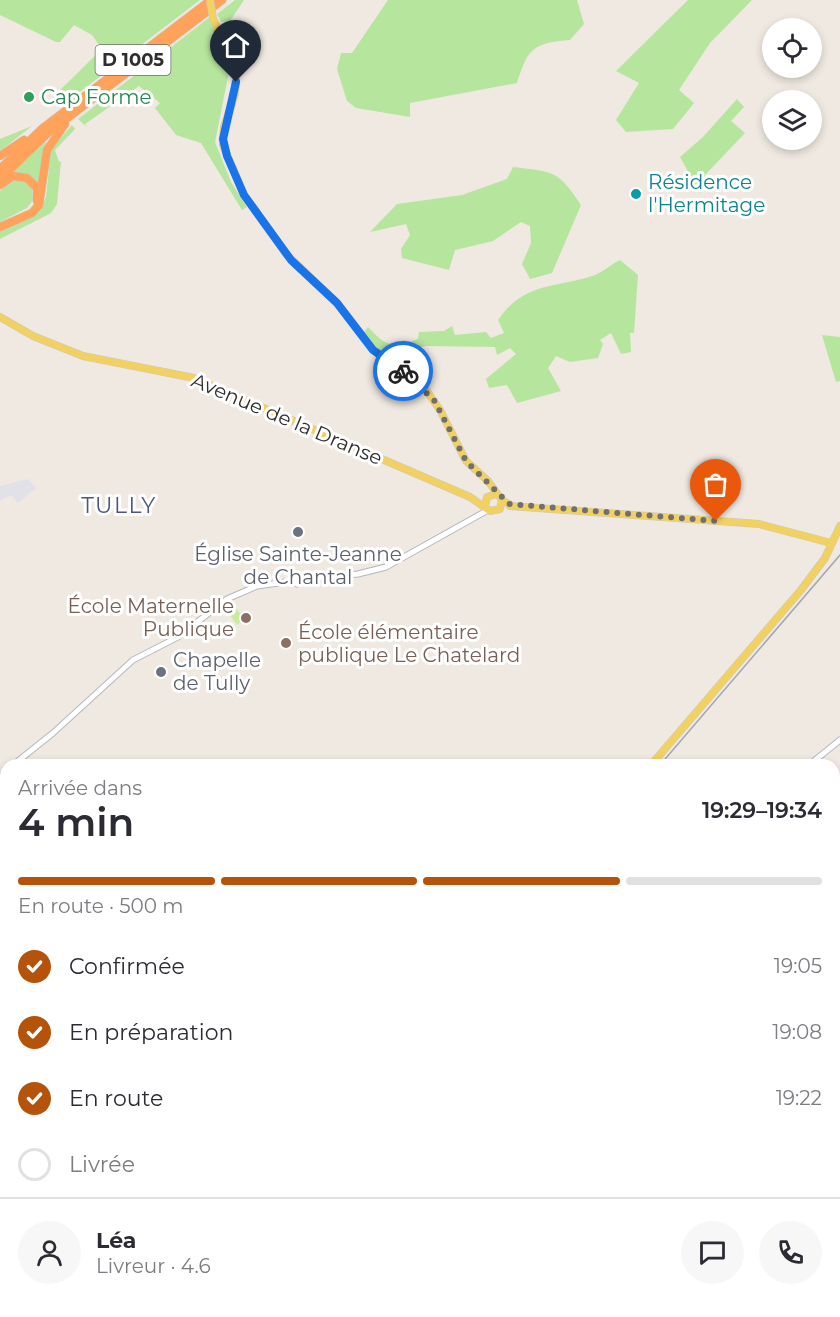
<!DOCTYPE html>
<html lang="fr">
<head>
<meta charset="utf-8">
<style>
	body { margin:0; font-family:Montserrat,sans-serif; background:#f7f7f7; color:#2b2b33; height:100vh; display:flex; flex-direction:column; font-size:22px; white-space:nowrap }
	* { box-sizing:border-box; margin:0 }
	p { font-size:20px; color:#7c7c81 }
	.icon { flex:none; width:33px; height:33px; fill:none; stroke:currentColor; stroke-width:2; stroke-linecap:round; stroke-linejoin:round }
	.map { position:relative; flex:1; overflow:hidden }
	.sheet { position:absolute; left:0px; top:759px; width:840px; height:558px; display:flex; flex-direction:column; background:#fff; border-radius:18px 18px 0 0; box-shadow:0 3px 9px #0003 }
	.sheet>* { flex:none }
	.tools { position:absolute; left:762px; top:18px; display:grid; gap:12px }
	.tools a { display:grid; place-items:center; width:60px; height:60px; border-radius:50%; background:#fff; box-shadow:0 3px 9px #0003; font-size:30px }
	.pin { position:absolute; display:grid; place-items:center; width:51px; height:51px; color:#fff; margin:-62px -26px; border-radius:50% 50% 50% 0; rotate:-45deg; box-shadow:0 0 6px #0007 }
	.pin .icon { rotate:45deg }
	.courier { position:absolute; display:grid; place-items:center; width:60px; height:60px; margin:-30px; border:4px solid #1a73e8; border-radius:50%; background:#fff; color:#222; box-shadow:0 2px 8px #0007 }
	.overview em { font-style:normal; font-weight:600 }
	.overview div { display:flex; flex-direction:column-reverse }
	.overview { display:flex; align-items:center; justify-content:space-between; height:102px; padding:0 18px }
	h1 { font-size:39px; font-weight:600; line-height:45px }
	.bar { display:grid; grid-template-columns:repeat(4,1fr); gap:9px 6px; align-content:center; height:72px; padding:0 18px }
	.bar i { height:8px; border-radius:4px; background:#e1e1e2 }
	.bar .on { background:#b45309 }
	.bar p { grid-column:span 4 }
	.line { display:flex; align-items:center; gap:15px; padding:0 18px; border-top:2px solid #e1e1e2 }
	.line div { flex:1 }
	.round { display:grid; place-items:center; flex:none; width:63px; height:63px; border-radius:32px; background:#f7f7f7 }
	ol { padding:0 18px; list-style:none }
	li { display:flex; align-items:center; gap:18px; height:66px }
	li p { margin-inline-start:auto }
	li .icon { padding:6px; border-radius:50%; background:#b45309; color:#fff; stroke-width:4 }
	li:last-child { color:#7c7c81 }
	li i { width:33px; height:33px; border:3px solid #e1e1e2; border-radius:50% }
	.map>svg:first-child { display:block }
	.industrial { fill:#e3e1e8 }
	.education { fill:#f0e6d1 }
	.green { fill:#b6e59e }
	.pitch { fill:#c9ec9a }
	.lines { fill:none; stroke-linecap:round; stroke-linejoin:round }
	.minor-casing { stroke:#b4b7c1; stroke-width:7 }
	.major-casing { stroke:#c9c9c9; stroke-width:8 }
	.highway-casing { stroke:#c9c9c9; stroke-width:9 }
	.minor { stroke:#fff; stroke-width:5 }
	.major { stroke:#f2d163; stroke-width:7 }
	.highway { stroke:#ffa35c; stroke-width:8 }
	.rail { stroke:#a3a6b8; stroke-width:1.5 }
	.major-bridge-casing { stroke:#c9c9c9; stroke-width:8; stroke-linecap:butt }
	.major-bridge { stroke:#f2d163; stroke-width:7 }
	.done { stroke:#726f6d; stroke-width:6; stroke-dasharray:0 10.8 }
	.route { stroke:#1a73e8; stroke-width:8 }
	.leisure-dot { fill:#2e9e5b; stroke:#fff; stroke-width:2 }
	.culture-dot { fill:#0f9aa8; stroke:#fff; stroke-width:2 }
	.worship-dot { fill:#6b7280; stroke:#fff; stroke-width:2 }
	.education-dot { fill:#8d6e63; stroke:#fff; stroke-width:2 }
	.labels { text-anchor:middle; dominant-baseline:central; stroke-width:6; stroke-linejoin:round; paint-order:stroke }
	.shield { fill:#fff; stroke:#6d6d6d; stroke-width:1.5 }
	.shield-label { font-size:18px; font-weight:bold; fill:#2e2e2e }
	.leisure-label { font-size:20px; fill:#27864d; stroke:#fff; text-anchor:start }
	.culture-label { font-size:20px; fill:#0d838f; stroke:#fff; text-anchor:start }
	.street-label { font-size:20px; fill:#2e2e2e; stroke:#fff }
	.worship-label { font-size:20px; fill:#5b616d; stroke:#fff }
	.education-label { font-size:20px; fill:#785e54; stroke:#fff; text-anchor:end }
	.quarter-label { font-size:22px; letter-spacing:1.5px; fill:#4d5680; stroke:#fff }
</style>
</head>
<body>
<div class="map">
<svg width="840" height="1317" viewBox="0 0 840 1317">
	<rect width="100%" height="100%" fill="#efe9e1"/>
	<path class="industrial" d="M 28,479 L 36,488 L 18,503 L 11,495 L 0,501 L 0,486 Z"/>
	<path class="education" d="M 834,963 L 840,974 L 840,1105 L 834,1112 Z"/>
	<g class="green">
		<path d="M 0,0 L 200,0 L 64,104 L 55,95 L 102,49 L 92,35 L 74,25 L 60,42 L 56,42 L 0,15 Z"/>
		<path d="M 235,0 L 244,0 L 230,21 L 221,22 L 217,14 Z"/>
		<path d="M 388,0 L 577,0 L 584,24 L 570,40 C 533,43 528,48 517,83 L 410,103 L 410,117 L 356,108 L 347,101 L 337,69 L 341,53 L 352,53 Z"/>
		<path d="M 688,0 L 752,0 L 710,43 L 679,90 L 694,103 L 673,129 L 626,132 L 616,120 L 639,83 L 616,71 Z"/>
		<path d="M 210,17 L 229,72 L 215,142 L 231,182 L 247,207 L 242,210 L 201,143 L 176,135 L 155,108 L 160,103 L 139,86 L 85,124 L 87,127 L 78,119 Z"/>
		<path d="M 737,99 L 744,107 L 731,121 L 745,133 L 705,175 L 705,187 L 700,193 L 680,157 L 703,137 Z"/>
		<path d="M 72,125 L 75,129 L 55,150 L 59,162 L 61,161 L 57,204 L 51,213 L 0,239 L 0,231 L 29,219 L 40,211 L 46,197 L 51,149 Z"/>
		<path d="M 32,126 L 0,151 L 0,139 Z"/>
		<path d="M 46,141 L 39,185 L 25,174 L 12,173 Z"/>
		<path d="M 513,167 C 554,172 558,170 581,205 L 552,273 L 530,279 L 522,264 L 531,243 L 530,226 L 521,222 L 493,241 L 455,250 L 449,270 L 402,258 L 401,249 L 410,235 L 406,224 L 370,232 L 397,204 L 462,195 L 507,179 Z"/>
		<path d="M 12,181 L 25,181 L 32,188 L 33,200 L 27,208 L 0,222 L 0,191 Z"/>
		<path d="M 620,260 L 638,275 L 634,333 L 630,333 L 631,352 L 621,354 L 611,333 L 600,340 L 603,344 L 598,358 L 570,362 L 556,356 L 548,368 L 561,391 L 517,403 L 507,385 L 489,388 L 486,379 L 516,354 L 510,348 L 497,355 L 495,347 L 425,346 L 403,352 L 392,361 L 378,351 L 363,333 L 368,327 C 380,339 388,350 404,340 L 409,342 L 418,339 L 419,332 L 444,331 L 452,326 L 455,335 L 486,332 L 491,338 L 504,333 L 498,320 C 525,281 558,288 595,275 C 605,271 611,264 620,260 Z"/>
		<path d="M 822,335 L 840,337 L 840,381 L 836,382 Z"/>
		<path d="M 834,939 L 840,950 L 840,961 L 834,964 L 840,974 L 840,1032 L 834,1025 L 837,1023 L 834,1019 L 834,989 L 839,986 L 834,977 Z"/>
		<path d="M 840,1278 L 840,1317 L 823,1317 L 824,1311 L 834,1311 L 834,1288 Z"/>
		<path d="M 0,1290 L 6,1290 L 6,1311 L 38,1311 L 46,1317 L 0,1317 Z"/>
		<path d="M 689,1311 L 764,1311 L 767,1314 L 772,1311 L 792,1311 L 794,1317 L 681,1317 Z"/>
	</g>
	<path class="pitch" d="M 233,604 L 244,619 L 237,625 L 226,610 Z"/>
	<g class="lines">
		<g class="minor-casing">
			<g id="minor">
				<path d="M 293,581 L 296,576 L 300,580 L 358,574 L 386,567 L 488,510"/>
				<path d="M 13,765 L 53,733 L 133,660 L 178,637 L 227,599 L 257,586 L 293,581 L 297,584 L 300,580"/>
				<path d="M 809,765 L 840,740"/>
				<path d="M 0,779 L 6,771"/>
				<path d="M 834,917 L 840,914"/>
				<path d="M 0,1284 L 6,1284"/>
			</g>
		</g>
		<g class="major-casing">
			<g id="major">
				<path d="M 213,18 L 236,76 L 235,94 L 224,127 L 223,145 L 244,195 L 287,255 L 337,303 L 373,350 L 426,390 L 440,410 L 466,461 L 488,481 L 502,500 L 512,506"/>
				<path d="M 0,317 L 33,336 L 83,356 L 194,378 L 470,497 L 490,511 L 500,509 L 502,500"/>
				<path d="M 510,506 L 759,524 L 831,543"/>
				<path d="M 485,507 L 487,497 L 497,494"/>
				<path d="M 651,765 L 801,590 L 825,558 L 840,526"/>
				<path d="M 0,1183 L 6,1187"/>
			</g>
		</g>
		<g class="highway-casing">
			<g id="highway">
				<path d="M 0,156 L 24,140"/>
				<path d="M 0,169 L 43,128 L 211,0"/>
				<path d="M 0,179 L 49,132 L 222,0"/>
				<path d="M 0,185 L 13,176 L 27,178 L 37,188 L 37,201"/>
				<path d="M 0,227 L 32,213 L 39,205 L 47,150 L 65,124"/>
			</g>
		</g>
		<use href="#minor" class="minor"/>
		<use href="#major" class="major"/>
		<use href="#highway" class="highway"/>
		<g class="rail">
			<path d="M 660,765 L 840,555"/>
			<path d="M 275,1317 L 279,1311"/>
		</g>
		<g class="major-bridge-casing">
			<path id="major-bridge" d="M 210,0 L 213,18"/>
		</g>
		<use href="#major-bridge" class="major-bridge"/>
	</g>
	<g class="lines">
		<path class="done" d="M 403,371 L 434,400 L 466,461 L 509,504 L 716,521"/>
		<path class="route" d="M 236,82 L 223,139 L 227,156 L 244,195 L 291,260 L 337,303 L 373,350 L 403,371"/>
	</g>
	<circle class="leisure-dot" cx="29" cy="97" r="6"/>
	<circle class="culture-dot" cx="636" cy="194" r="6"/>
	<g class="worship-dot">
		<circle cx="298" cy="532" r="6"/>
		<circle cx="161" cy="672" r="6"/>
	</g>
	<g class="education-dot">
		<circle cx="246" cy="618" r="6"/>
		<circle cx="286" cy="643" r="6"/>
	</g>
	<g class="labels">
		<rect class="shield" x="95.5" y="45" width="75" height="30" rx="4.5"/>
		<g class="shield-label">
			<text x="133" y="60">D 1005</text>
		</g>
		<g class="leisure-label">
			<text x="41" y="97">Cap Forme</text>
		</g>
		<g class="culture-label">
			<text x="648" y="182">Résidence<tspan x="648" dy="23">l'Hermitage</tspan></text>
		</g>
		<g class="street-label">
			<text transform="translate(287 419) rotate(23)">Avenue de la Dranse</text>
		</g>
		<g class="worship-label">
			<text x="298" y="554">Église Sainte-Jeanne<tspan x="298" dy="23">de Chantal</tspan></text>
			<text x="173" y="660" text-anchor="start">Chapelle<tspan x="173" dy="23">de Tully</tspan></text>
		</g>
		<g class="education-label">
			<text x="234" y="606">École Maternelle<tspan x="234" dy="23">Publique</tspan></text>
			<text x="298" y="632" text-anchor="start">École élémentaire<tspan x="298" dy="23">publique Le Chatelard</tspan></text>
		</g>
		<g class="quarter-label">
			<text x="119" y="505">TULLY</text>
		</g>
	</g>
</svg>
<div class="tools">
<a><svg class="icon" aria-label="locate" viewBox="0 0 24 24"><circle cx="12" cy="12" r="6"/><path d="M12 2v4M12 18v4M2 12h4M18 12h4"/></svg></a>
<a><svg class="icon" aria-label="layers" viewBox="0 0 24 24"><path d="M12 4l9 5-9 5-9-5zM3 14l9 5 9-5"/></svg></a>
</div>
<div class="pin" style="left:716px;top:521px;background:#ea580c"><svg class="icon" aria-label="bag" viewBox="0 0 24 24"><path d="M5 8h14l-1 12H6zM9 8a3 3 0 0 1 6 0"/></svg></div>
<div class="pin" style="left:236px;top:82px;background:#1f2937"><svg class="icon" aria-label="home" viewBox="0 0 24 24"><path d="M3 11l9-7 9 7M6 9v11h12V9"/></svg></div>
<div class="courier" style="left:403px;top:371px"><svg class="icon" aria-label="bike" viewBox="0 0 24 24"><circle cx="6" cy="16" r="4"/><circle cx="18" cy="16" r="4"/><path d="M6 16l4-8h5l3 8M10 8l3 8H6M13 5h3"/></svg></div>
<section class="sheet">
<div class="overview"><div><h1>4 min</h1><p>Arrivée dans</p></div><em>19:29–19:34</em></div>
<div class="bar"><i class="on"></i><i class="on"></i><i class="on"></i><i></i><p>En route · 500 m</p></div>
<ol>
<li><svg class="icon" aria-label="check" viewBox="0 0 24 24"><path d="M5 12l5 5 9-10"/></svg>Confirmée<p>19:05</p></li>
<li><svg class="icon" aria-label="check" viewBox="0 0 24 24"><path d="M5 12l5 5 9-10"/></svg>En préparation<p>19:08</p></li>
<li><svg class="icon" aria-label="check" viewBox="0 0 24 24"><path d="M5 12l5 5 9-10"/></svg>En route<p>19:22</p></li>
<li><i></i>Livrée</li>
</ol>
<div class="line" style="height:108px"><a class="round"><svg class="icon" aria-label="person" viewBox="0 0 24 24"><circle cx="12" cy="8" r="4"/><path d="M4 21q1-7 8-7t8 7"/></svg></a><div><b>Léa</b><p>Livreur · 4.6</p></div><a class="round"><svg class="icon" aria-label="chat" viewBox="0 0 24 24"><path d="M4 5h16v11H9l-5 4z"/></svg></a><a class="round"><svg class="icon" aria-label="phone" viewBox="0 0 24 24"><path d="M5 4h4l2 5-3 2q2 4 5 5l2-3 5 2v4C11 20 4 13 5 4z"/></svg></a></div>
</section>
</div>
</body>
</html>
